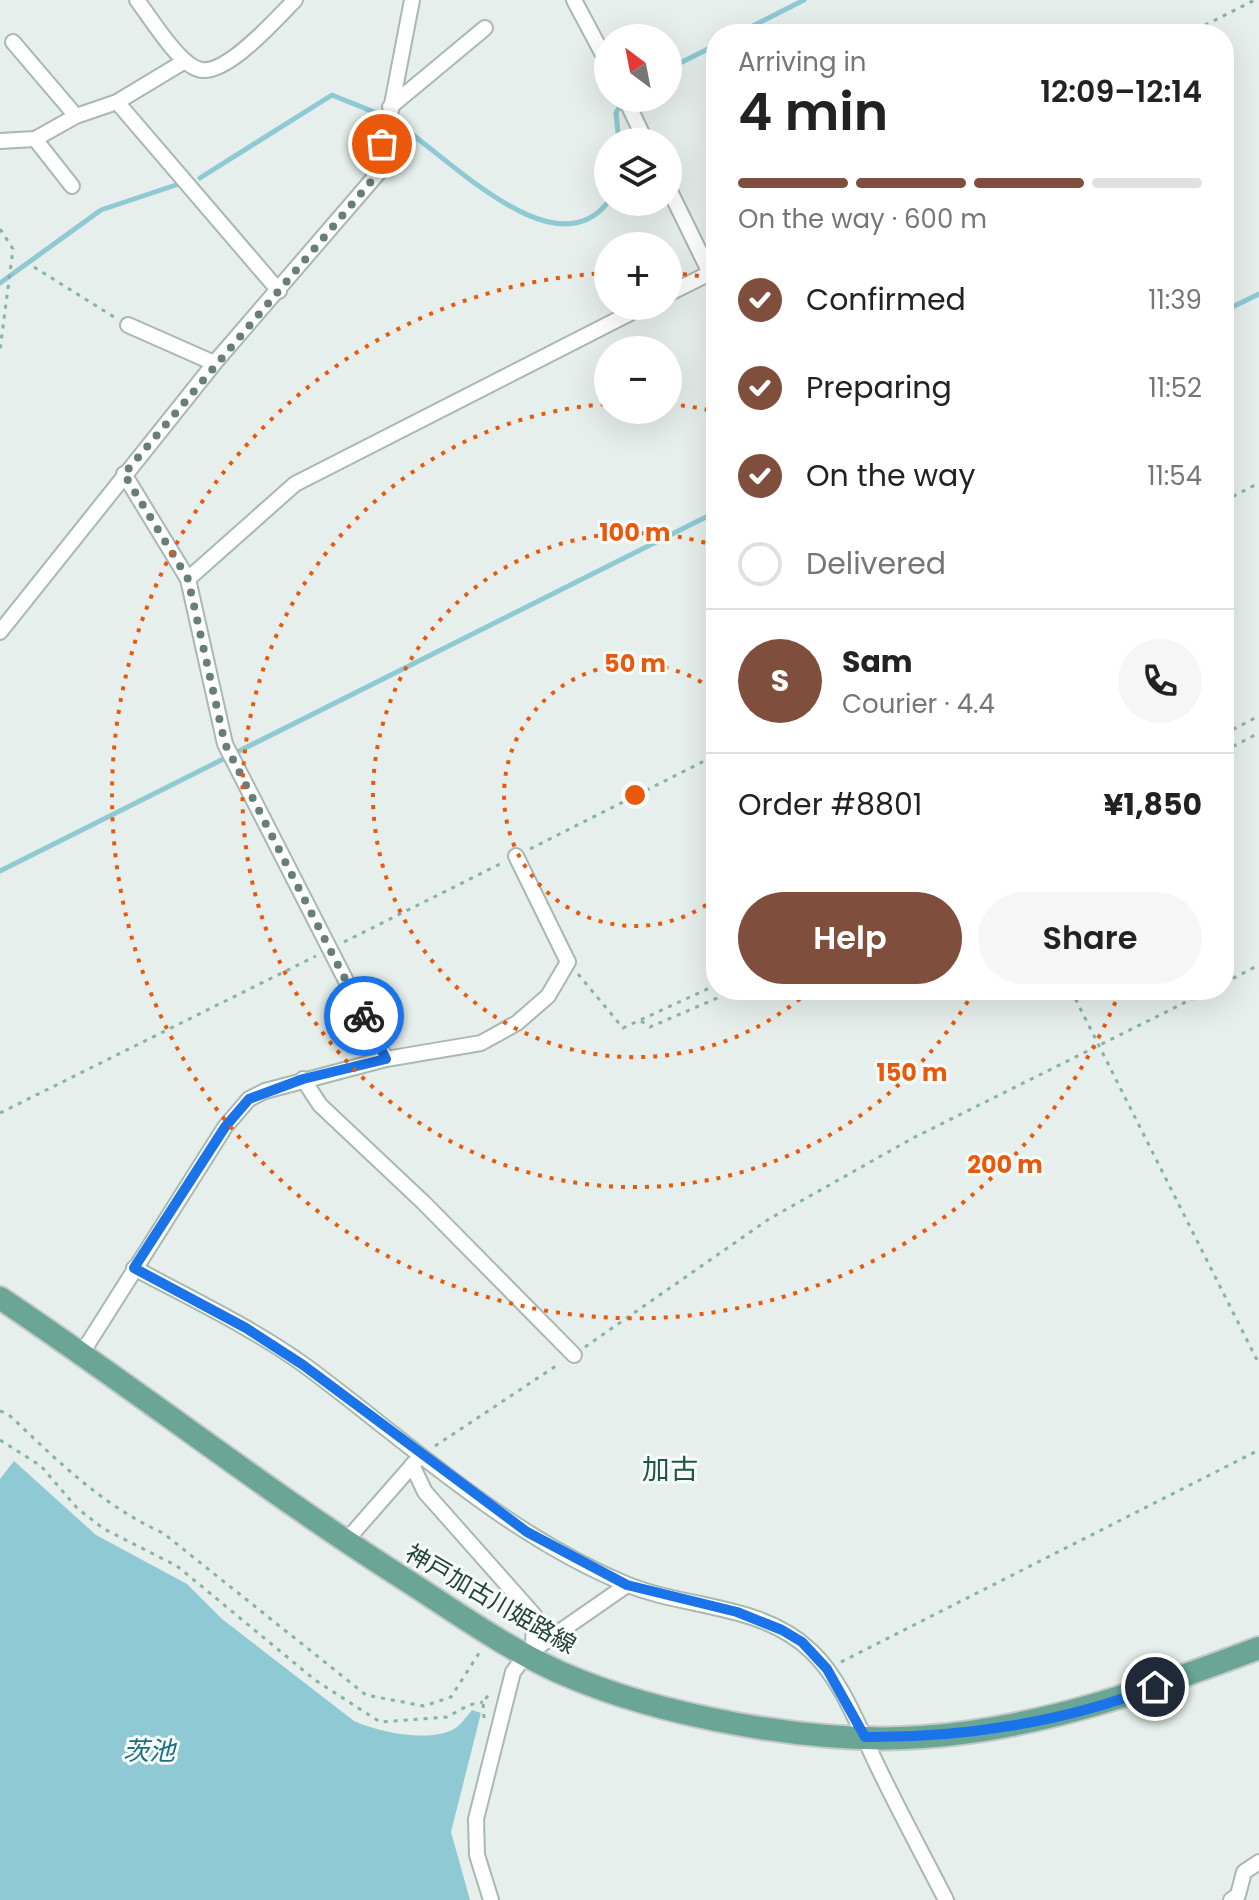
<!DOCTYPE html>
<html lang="en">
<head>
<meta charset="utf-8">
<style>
	body { margin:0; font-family:Poppins,"Noto Sans JP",sans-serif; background:#f6f6f6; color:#222; height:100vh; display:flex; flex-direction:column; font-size:30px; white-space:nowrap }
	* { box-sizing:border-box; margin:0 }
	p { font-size:26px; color:#767676 }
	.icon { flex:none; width:44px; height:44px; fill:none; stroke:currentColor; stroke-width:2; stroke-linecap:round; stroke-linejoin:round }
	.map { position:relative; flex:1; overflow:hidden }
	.sheet { position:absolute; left:706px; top:24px; width:528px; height:976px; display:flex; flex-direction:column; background:#fff; border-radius:32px; box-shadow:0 8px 32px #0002 }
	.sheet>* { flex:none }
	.needle { width:52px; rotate:328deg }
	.fabs { position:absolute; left:594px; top:24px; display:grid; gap:16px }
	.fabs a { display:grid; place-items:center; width:88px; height:88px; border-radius:50%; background:#fff; box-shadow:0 8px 32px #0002; font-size:40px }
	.pin { position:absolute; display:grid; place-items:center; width:68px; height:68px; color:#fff; margin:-34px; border:4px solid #fff; border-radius:50%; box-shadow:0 2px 8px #0007 }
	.courier { position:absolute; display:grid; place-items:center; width:80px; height:80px; margin:-40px; border:6px solid #1a73e8; border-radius:50%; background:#fff; color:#222; box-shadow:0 2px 10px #0007 }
	.overview em { font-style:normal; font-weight:600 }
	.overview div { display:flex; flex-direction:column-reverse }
	.overview { display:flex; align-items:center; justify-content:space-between; height:136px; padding:0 32px }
	h1 { font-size:52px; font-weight:600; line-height:60px }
	.bar { display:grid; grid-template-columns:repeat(4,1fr); gap:12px 8px; align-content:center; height:96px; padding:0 32px }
	.bar i { height:10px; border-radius:6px; background:#e0e0e0 }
	.bar .selected { background:#804e3d }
	.bar p { grid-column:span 4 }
	.line { display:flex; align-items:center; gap:20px; padding:0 32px; border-top:2px solid #e0e0e0 }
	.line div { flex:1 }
	.round { display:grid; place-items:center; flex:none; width:84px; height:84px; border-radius:42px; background:#f6f6f6 }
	ol { padding:0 32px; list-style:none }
	li { display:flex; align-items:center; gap:24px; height:88px }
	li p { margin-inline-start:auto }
	li .icon { padding:8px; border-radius:50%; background:#804e3d; color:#fff; stroke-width:4 }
	li:last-child { color:#767676 }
	li i { width:44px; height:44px; border:4px solid #e0e0e0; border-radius:50% }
	.action { display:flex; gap:16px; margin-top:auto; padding:16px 32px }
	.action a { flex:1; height:92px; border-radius:48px; background:#804e3d; color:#fff; font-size:32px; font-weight:600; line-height:92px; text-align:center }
	.action a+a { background:#f6f6f6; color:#222 }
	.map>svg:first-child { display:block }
	.water { fill:#8ec9d4 }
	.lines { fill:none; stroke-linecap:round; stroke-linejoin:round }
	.stream { stroke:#8ec9d4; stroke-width:5 }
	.minor-casing { stroke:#a8b8b2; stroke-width:18 }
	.primary-casing { stroke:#c2cac8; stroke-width:26 }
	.path { stroke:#86b3a5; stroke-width:3; stroke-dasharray:4 6; stroke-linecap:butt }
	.minor { stroke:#fff; stroke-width:14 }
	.primary { stroke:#6aa596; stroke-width:22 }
	.done { stroke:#687f78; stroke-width:8; stroke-dasharray:0 14.4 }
	.route { stroke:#1a73e8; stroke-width:10 }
	.ring { fill:none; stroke:#e8590c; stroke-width:4; stroke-dasharray:4 8 }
	.labels { text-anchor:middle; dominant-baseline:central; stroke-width:6; stroke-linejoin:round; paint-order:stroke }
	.street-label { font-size:24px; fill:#24423a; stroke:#f7fbf9 }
	.water-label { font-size:26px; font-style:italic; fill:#1c6f80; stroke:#f7fbf9 }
	.quarter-label { font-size:28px; fill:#1f5548; stroke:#f7fbf9 }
	.centre { fill:#e8590c; stroke:#f7fbf9; stroke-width:4 }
	.ring-label { font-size:24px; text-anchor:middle; font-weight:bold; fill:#e8590c; stroke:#f7fbf9; stroke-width:6; stroke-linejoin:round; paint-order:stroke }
</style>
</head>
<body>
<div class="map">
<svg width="1259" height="1900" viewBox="0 0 1259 1900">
	<rect width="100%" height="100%" fill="#e6efeb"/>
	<path class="water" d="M 14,1461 L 96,1535 L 187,1584 L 222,1619 L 354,1721 C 378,1732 429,1743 454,1729 C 461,1725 467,1716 472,1710 L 481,1713 L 451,1832 L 470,1900 L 0,1900 L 0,1479 Z"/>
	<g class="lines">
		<g class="stream">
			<path d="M 737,34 L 804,0"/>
			<path d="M 668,69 L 716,45"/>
			<path d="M 619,142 L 616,113 L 623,101"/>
			<path d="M 200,178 L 332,95 C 353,104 375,111 394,122 C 440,148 553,274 608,202"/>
			<path d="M 0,283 L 101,210 L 176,185"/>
			<path d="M 1224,311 L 1259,294"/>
			<path d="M 0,871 L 716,512"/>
		</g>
		<g class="minor-casing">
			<g id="minor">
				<path d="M 137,0 C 150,17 178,63 198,69 C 224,79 277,18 295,0"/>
				<path d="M 574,0 L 608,64"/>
				<path d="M 13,42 L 76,116"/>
				<path d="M 625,98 L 646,142"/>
				<path d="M 117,102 L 279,291"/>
				<path d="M 390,107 L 485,28"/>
				<path d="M 35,139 L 72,186"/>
				<path d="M 0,141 L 35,139 L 76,116 L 117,102 L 185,61"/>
				<path d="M 668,187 L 710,273 L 668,294"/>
				<path d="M 128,325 L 214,363"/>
				<path d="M 124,474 L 188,579"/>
				<path d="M 0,632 L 217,360 L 379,172 L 412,0"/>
				<path d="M 386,1059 L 225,744 L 188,579 L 295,484 L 644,306"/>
				<path d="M 303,1079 L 320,1105 L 424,1203 L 574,1355"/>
				<path d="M 134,1268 C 192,1299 253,1328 307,1367 C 409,1443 507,1535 626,1584 C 686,1609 761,1603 811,1651 C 842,1680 859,1728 877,1765 C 899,1811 923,1855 946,1900"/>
				<path d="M 82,1353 L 225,1127 L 249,1099 L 265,1091 L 386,1059 L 481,1043 L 517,1023 L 548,996 L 568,962 L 516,856"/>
				<path d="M 412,1465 L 425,1492 L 534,1615 L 533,1653"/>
				<path d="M 345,1542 L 416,1461"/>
				<path d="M 491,1900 L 477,1855 L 476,1819 L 513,1672 L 526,1655 L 627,1585"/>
				<path d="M 1231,1900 L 1238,1895 L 1244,1872 L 1259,1862"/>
			</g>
		</g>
		<g class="primary-casing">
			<path id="primary" d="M 0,1298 C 138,1390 268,1493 409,1582 C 457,1613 506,1648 559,1672 C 658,1716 814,1745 922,1737 C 1040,1729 1150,1689 1259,1648"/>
		</g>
		<g class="path">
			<path d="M 1187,34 L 1255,0"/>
			<path d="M 0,229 L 13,249 L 0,350"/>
			<path d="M 34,267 L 114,317"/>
			<path d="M 1224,501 L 1259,483"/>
			<path d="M 1224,734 L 1259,716"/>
			<path d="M 1224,751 L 1259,733"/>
			<path d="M 530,849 L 716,755"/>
			<path d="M 344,942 L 502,863"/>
			<path d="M 578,974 L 623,1028 L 716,985"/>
			<path d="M 1224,983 L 1259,965"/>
			<path d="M 1071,990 L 1259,1364"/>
			<path d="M 641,1021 L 650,1027 L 736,990"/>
			<path d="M 0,1113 L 316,956"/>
			<path d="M 585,1347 L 769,1219 L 913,1138 L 1210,990"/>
			<path d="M 0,1411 L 8,1414 C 57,1460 101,1505 163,1533 L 366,1695 L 424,1706 L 451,1697 L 481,1650"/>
			<path d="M 0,1440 L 41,1466 L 77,1508 L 104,1529 L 177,1566 L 315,1680 L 380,1722 L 447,1717 L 469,1705 L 483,1702"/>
			<path d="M 435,1446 L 559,1364"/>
			<path d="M 841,1662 L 1259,1450"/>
			<path d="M 484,1718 L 483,1702 L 491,1692"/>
		</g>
		<use href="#minor" class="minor"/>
		<use href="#primary" class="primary"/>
	</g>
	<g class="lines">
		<path class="done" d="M 364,1016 L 225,744 L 188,579 L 124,474 L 379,172 L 382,144"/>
		<path class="route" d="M 364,1016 L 386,1059 L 303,1079 L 249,1099 L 225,1127 L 134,1268 L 246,1328 L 303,1365 L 527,1532 L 627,1585 L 737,1612 L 782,1630 L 802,1642 L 827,1669 L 865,1737 C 962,1738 1065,1722 1155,1687"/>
	</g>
	<g class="ring">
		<path d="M716 898A131 131 0 1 1 716 692"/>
		<path d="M809 991A262 262 0 1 1 716 546"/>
		<path d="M974 991A392 392 0 1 1 608 404M669 404A392 392 0 0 1 713 411"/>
		<path d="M1120 991A523 523 0 1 1 608 273M671 273A523 523 0 0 1 712 278"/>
	</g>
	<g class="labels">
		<g class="street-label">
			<text transform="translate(491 1599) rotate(30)">神戸加古川姫路線</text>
		</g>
		<g class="water-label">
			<text x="149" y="1751">茨池</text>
		</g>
		<g class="quarter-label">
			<text x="670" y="1469">加古</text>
		</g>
	</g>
	<circle cx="635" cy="795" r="12" class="centre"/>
	<g class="ring-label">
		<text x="635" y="541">100 m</text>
		<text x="635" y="672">50 m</text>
		<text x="912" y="1081">150 m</text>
		<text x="1005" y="1173">200 m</text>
	</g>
</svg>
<div class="fabs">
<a><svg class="needle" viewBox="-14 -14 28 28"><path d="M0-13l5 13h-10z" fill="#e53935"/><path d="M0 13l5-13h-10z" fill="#767676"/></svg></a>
<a><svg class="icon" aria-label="layers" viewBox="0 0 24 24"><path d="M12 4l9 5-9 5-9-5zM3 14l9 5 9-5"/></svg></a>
<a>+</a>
<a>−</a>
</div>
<div class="pin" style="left:382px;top:144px;background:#ea580c"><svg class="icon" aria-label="bag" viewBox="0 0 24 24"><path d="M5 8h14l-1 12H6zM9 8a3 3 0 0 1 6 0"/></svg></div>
<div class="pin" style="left:1155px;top:1687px;background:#1f2937"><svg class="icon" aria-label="home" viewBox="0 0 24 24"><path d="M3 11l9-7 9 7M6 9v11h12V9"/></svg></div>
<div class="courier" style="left:364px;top:1016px"><svg class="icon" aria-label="bike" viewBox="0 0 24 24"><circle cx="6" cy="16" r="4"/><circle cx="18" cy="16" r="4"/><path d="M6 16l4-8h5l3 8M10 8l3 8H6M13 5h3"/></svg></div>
<section class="sheet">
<div class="overview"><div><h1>4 min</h1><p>Arriving in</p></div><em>12:09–12:14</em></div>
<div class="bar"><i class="selected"></i><i class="selected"></i><i class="selected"></i><i></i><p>On the way · 600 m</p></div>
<ol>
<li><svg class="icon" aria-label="check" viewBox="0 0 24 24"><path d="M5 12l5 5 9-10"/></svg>Confirmed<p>11:39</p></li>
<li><svg class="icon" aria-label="check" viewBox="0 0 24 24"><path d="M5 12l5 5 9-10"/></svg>Preparing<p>11:52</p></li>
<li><svg class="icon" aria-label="check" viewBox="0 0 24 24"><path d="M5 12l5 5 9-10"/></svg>On the way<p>11:54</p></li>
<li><i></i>Delivered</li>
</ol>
<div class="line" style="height:144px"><b class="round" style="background:#804e3d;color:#fff">S</b><div><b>Sam</b><p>Courier · 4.4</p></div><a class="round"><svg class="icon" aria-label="phone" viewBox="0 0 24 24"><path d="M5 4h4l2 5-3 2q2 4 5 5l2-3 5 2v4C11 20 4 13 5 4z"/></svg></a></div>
<div class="line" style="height:104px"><div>Order #8801</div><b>¥1,850</b></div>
<div class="action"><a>Help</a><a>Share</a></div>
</section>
</div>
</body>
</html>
